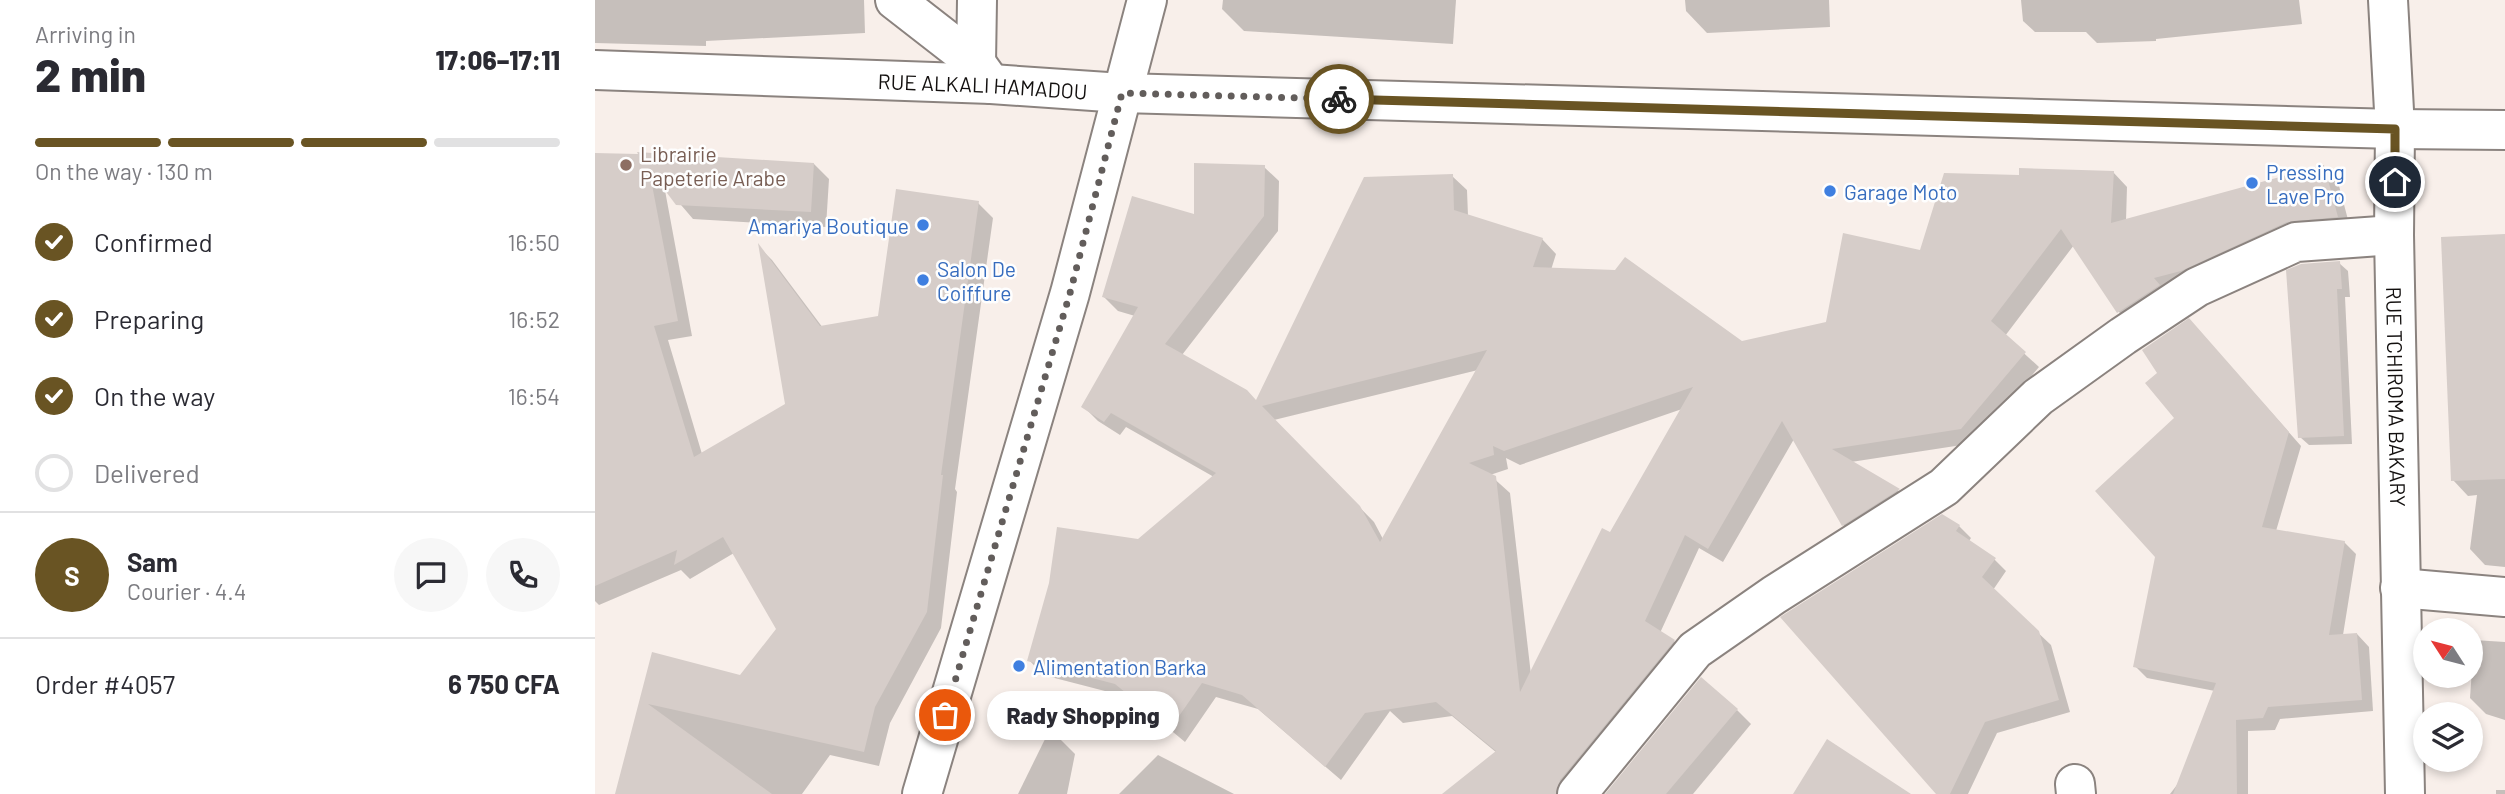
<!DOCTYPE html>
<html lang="en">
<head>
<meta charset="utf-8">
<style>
	body { margin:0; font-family:Barlow,sans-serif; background:#f7f7f7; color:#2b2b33; height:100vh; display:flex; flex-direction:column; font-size:26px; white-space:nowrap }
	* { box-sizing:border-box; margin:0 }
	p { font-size:23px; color:#7c7c81 }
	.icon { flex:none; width:38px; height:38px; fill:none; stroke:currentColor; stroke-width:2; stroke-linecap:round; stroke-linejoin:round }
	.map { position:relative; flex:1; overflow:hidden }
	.panel { display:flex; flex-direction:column; background:#fff; width:595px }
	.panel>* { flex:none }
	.needle { width:46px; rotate:306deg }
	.buttons { position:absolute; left:1818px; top:618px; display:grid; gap:14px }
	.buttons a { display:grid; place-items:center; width:70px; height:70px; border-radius:50%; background:#fff; box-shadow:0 4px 10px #0003; font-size:35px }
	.pin { position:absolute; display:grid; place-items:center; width:60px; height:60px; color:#fff; margin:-30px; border:4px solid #fff; border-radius:50%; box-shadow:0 2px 7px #0007 }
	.courier { position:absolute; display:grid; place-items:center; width:70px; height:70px; margin:-35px; border:5px solid #695423; border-radius:50%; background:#fff; color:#222; box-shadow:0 2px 9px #0007 }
	.bubble { position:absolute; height:49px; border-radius:24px; background:#fff; box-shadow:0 4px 10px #0003; font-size:23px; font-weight:800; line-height:49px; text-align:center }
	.overview em { font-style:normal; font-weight:800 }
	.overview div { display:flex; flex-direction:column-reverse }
	.overview { display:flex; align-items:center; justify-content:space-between; height:119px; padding:0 35px }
	h1 { font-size:46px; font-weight:800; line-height:52px }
	.bar { display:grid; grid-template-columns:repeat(4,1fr); gap:10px 7px; align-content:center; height:84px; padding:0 35px }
	.bar i { height:9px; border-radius:5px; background:#e1e1e2 }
	.bar .current { background:#695423 }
	.bar p { grid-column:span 4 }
	.line { display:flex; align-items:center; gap:18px; padding:0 35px; border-top:2px solid #e1e1e2 }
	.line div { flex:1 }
	.round { display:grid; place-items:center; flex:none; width:74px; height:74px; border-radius:37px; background:#f7f7f7 }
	ol { padding:0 35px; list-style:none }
	li { display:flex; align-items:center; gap:21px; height:77px }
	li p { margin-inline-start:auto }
	li .icon { padding:7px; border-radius:50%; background:#695423; color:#fff; stroke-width:4 }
	li:last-child { color:#7c7c81 }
	li i { width:38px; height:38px; border:4px solid #e1e1e2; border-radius:50% }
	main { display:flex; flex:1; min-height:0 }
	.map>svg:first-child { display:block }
	.shadow { fill:#0003; fill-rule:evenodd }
	.building { fill:#d6cdc9; fill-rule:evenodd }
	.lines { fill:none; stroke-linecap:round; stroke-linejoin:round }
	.street-casing { stroke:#8b837f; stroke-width:42 }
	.street { stroke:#fff; stroke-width:38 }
	.done { stroke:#625d5b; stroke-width:7; stroke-dasharray:0 12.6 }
	.route { stroke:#695423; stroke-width:9 }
	.education-dot { fill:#8d6e63; stroke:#fefefe; stroke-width:2.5 }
	.shop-dot { fill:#3f7fe0; stroke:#fefefe; stroke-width:2.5 }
	.labels { text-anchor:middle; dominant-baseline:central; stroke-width:5; stroke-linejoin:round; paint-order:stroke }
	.street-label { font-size:21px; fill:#120f0e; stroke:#fefefe }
	.education-label { font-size:21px; fill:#785e54; stroke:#fefefe; text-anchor:start }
	.shop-label { font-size:21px; fill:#366cbe; stroke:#fefefe; text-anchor:start }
</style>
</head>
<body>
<main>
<section class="panel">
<div class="overview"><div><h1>2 min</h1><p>Arriving in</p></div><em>17:06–17:11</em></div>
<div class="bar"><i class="current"></i><i class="current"></i><i class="current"></i><i></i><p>On the way · 130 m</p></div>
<ol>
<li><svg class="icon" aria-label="check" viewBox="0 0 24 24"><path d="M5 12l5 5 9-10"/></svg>Confirmed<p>16:50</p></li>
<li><svg class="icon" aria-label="check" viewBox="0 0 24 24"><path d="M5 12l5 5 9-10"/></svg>Preparing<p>16:52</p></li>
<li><svg class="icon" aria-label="check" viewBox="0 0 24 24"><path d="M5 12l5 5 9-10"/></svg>On the way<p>16:54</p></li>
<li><i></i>Delivered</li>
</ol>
<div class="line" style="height:126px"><b class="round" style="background:#695423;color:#fff">S</b><div><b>Sam</b><p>Courier · 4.4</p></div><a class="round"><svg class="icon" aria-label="chat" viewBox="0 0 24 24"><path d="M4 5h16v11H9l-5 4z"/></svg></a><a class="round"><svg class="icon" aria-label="phone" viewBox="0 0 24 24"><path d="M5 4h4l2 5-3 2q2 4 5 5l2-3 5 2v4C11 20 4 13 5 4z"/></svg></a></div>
<div class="line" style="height:91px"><div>Order #4057</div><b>6 750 CFA</b></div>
</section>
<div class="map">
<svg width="1910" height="794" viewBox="0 0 1910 794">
	<rect width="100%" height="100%" fill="#f8efea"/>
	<g class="shadow">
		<path d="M 0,0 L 269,0 L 270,33 L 111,41 L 111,46 L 0,43 Z"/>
		<path d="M 628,0 L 861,0 L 858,44 L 649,31 L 627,9 Z"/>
		<path d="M 1090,0 L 1234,0 L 1235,27 L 1112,33 L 1091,11 Z"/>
		<path d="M 1426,0 L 1704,0 L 1707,24 L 1561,39 L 1561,41 L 1502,43 L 1491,32 L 1440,32 L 1428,21 Z"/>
		<path d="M 0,155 L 219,164 L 234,179 L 231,227 L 98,219 L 69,185 L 97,336 L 73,340 L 107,454 L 192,405 L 165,248 L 177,260 L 228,328 L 285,317 L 383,203 L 398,218 L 360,489 L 362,492 L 346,628 L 295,723 L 284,766 L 235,755 L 207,794 L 22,794 L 58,654 L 146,676 L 183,629 L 139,553 L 95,579 L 86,570 L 4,605 L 0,601 Z"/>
		<path d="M 669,167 L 684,181 L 683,231 L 587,355 L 661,402 L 857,176 L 872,190 L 873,216 L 947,239 L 961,254 L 956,270 L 1147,343 L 1233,324 L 1426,177 L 1518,172 L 1532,187 L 1531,221 L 1729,167 L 1743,182 L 1756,231 L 1538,327 L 1524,312 L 1479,245 L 1410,336 L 1444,367 L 1380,443 L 1256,462 L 1304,491 L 1318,504 L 1263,539 L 1248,525 L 1199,439 L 1128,562 L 1104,548 L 1065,633 L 1079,641 L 1093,656 L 980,794 L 850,794 L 902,753 L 857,716 L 808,723 L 795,711 L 746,780 L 663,709 L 621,697 L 590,742 L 537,698 L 448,675 L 434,660 L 543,541 L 619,477 L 531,427 L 525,435 L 503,421 L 488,406 L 540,316 L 523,311 L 509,297 L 600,216 ZM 883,370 L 788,539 L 779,522 L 679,420 ZM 1087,409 L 936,675 L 915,493 L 895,475 L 913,469 L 911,458 L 925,465 Z"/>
		<path d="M 1910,236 L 1910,567 L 1890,565 L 1875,549 L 1882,495 L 1873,496 L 1858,480 Z"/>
		<path d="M 1744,263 L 1753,271 L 1755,297 L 1750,297 L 1757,444 L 1714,445 L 1705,437 Z"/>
		<path d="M 1606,333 L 1706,446 L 1681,531 L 1749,542 L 1761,554 L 1748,635 L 1762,634 L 1774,647 L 1778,711 L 1685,719 L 1680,730 L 1653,731 L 1653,794 L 1575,794 L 1585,781 L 1620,691 L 1552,678 L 1540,666 L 1562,556 L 1582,418 Z"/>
		<path d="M 1364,526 L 1376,538 L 1374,541 L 1399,559 L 1411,571 L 1398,590 L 1456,645 L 1475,712 L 1402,733 L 1373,794 L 1344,794 L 1188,618 Z"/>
		<path d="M 1879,640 L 1910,642 L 1910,720 L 1891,714 L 1875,698 Z"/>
		<path d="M 1142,710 L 1156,724 L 1098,794 L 1012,794 Z"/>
		<path d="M 452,735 L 465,739 L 480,754 L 472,794 L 423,794 Z"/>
		<path d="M 563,755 L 639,794 L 524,794 Z"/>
		<rect x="1901" y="790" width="9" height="4"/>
	</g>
	<g class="building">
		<path d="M 42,152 L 219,163 L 216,212 L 81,205 L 54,169 L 83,321 L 59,326 L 99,457 L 190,404 L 163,243 L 225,326 L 283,316 L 301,189 L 384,201 L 346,475 L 348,475 L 332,612 L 280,707 L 269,752 L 53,704 L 177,794 L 20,794 L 57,652 L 145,675 L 181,629 L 128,537 L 79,565 L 82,550 L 0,586 L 0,153 L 43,154 Z"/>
		<path d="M 599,163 L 670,165 L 669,216 L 570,344 L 652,390 L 661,400 L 769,177 L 858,174 L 859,210 L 948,238 L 938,267 L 1020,270 L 1030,257 L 1147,341 L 1231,322 L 1248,233 L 1325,250 L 1349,173 L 1424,175 L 1424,168 L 1519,171 L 1516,223 L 1729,165 L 1743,217 L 1692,222 L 1586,271 L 1559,278 L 1565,285 L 1522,313 L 1466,229 L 1396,321 L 1431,352 L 1366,429 L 1237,449 L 1305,489 L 1247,526 L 1187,421 L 1113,549 L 1090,535 L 1050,621 L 1080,640 L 965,780 L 961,794 L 847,794 L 901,751 L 841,702 L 770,713 L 730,767 L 647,695 L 607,683 L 575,729 L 520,684 L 432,661 L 454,583 L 462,527 L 543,539 L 621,473 L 516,413 L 509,422 L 486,407 L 543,307 L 507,297 L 537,196 L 599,214 ZM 892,350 L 785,542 L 765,506 L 667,406 ZM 1098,387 L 1015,532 L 1007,528 L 925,692 L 901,476 L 874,463 L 899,455 L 898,446 L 909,451 Z"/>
		<path d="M 1910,234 L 1910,479 L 1856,481 L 1846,237 Z"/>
		<path d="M 1745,261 L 1747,289 L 1742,289 L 1749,436 L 1703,438 L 1691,270 L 1706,264 Z"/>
		<path d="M 1594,318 L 1694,432 L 1667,527 L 1750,541 L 1734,635 L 1762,633 L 1767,700 L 1673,707 L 1668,718 L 1641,720 L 1642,794 L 1578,794 L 1621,683 L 1538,667 L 1560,557 L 1500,491 L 1579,418 L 1550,383 L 1562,373 L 1547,350 Z"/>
		<path d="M 1347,514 L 1365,525 L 1361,531 L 1401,558 L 1387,577 L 1444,631 L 1464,700 L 1390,722 L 1355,794 L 1341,794 L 1185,617 Z"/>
		<path d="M 1106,677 L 1143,709 L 1071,794 L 1010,794 Z"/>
		<path d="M 1232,739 L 1316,794 L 1198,794 Z"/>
	</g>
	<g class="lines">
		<g class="street-casing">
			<g id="street">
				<path d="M 300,0 L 381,63 L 396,84"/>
				<path id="s1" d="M 1793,0 L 1800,129 L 1799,235 L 1810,794"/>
				<path d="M 381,63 L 382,0"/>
				<path id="s2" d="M 0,70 L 396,84 L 527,93 L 1800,129 L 1910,130"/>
				<path d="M 1805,588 L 1910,597"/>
				<path d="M 1480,784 L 1481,794"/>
				<path d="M 327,794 L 475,293 L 552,0"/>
				<path d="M 982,794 L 1100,650 L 1179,595 L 1349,487 L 1443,397 L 1528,336 L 1602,287 L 1701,242 L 1799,235"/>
			</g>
		</g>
		<use href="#street" class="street"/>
	</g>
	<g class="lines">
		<path class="done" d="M 350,715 L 475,293 L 527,93 L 744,99"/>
		<path class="route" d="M 744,99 L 1800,129 L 1800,182"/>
	</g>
	<circle class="education-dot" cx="31" cy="165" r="7"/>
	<g class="shop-dot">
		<circle cx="1657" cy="183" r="7"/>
		<circle cx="1235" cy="191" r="7"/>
		<circle cx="328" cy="225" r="7"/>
		<circle cx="328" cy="280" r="7"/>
		<circle cx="424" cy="666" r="7"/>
	</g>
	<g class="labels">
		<g class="street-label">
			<text stroke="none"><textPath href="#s2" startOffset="388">RUE ALKALI HAMADOU</textPath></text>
			<text stroke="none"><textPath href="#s1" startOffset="397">RUE TCHIROMA BAKARY</textPath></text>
		</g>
		<g class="education-label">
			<text x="45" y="153">Librairie<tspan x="45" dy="24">Papeterie Arabe</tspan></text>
		</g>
		<g class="shop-label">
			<text x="1671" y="171">Pressing<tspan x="1671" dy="24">Lave Pro</tspan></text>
			<text x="1249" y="191">Garage Moto</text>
			<text x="314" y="225" text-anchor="end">Amariya Boutique</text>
			<text x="342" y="268">Salon De<tspan x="342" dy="24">Coiffure</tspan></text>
			<text x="438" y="666">Alimentation Barka</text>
		</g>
	</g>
</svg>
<div class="buttons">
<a><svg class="needle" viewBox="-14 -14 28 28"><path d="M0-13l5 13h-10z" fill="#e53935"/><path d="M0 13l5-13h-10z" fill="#7c7c81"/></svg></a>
<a><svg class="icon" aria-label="layers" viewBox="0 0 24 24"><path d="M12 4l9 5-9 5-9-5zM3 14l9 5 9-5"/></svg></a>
</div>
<div class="pin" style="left:350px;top:715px;background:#ea580c"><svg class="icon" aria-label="bag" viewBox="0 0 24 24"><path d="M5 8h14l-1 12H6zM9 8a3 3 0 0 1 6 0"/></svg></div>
<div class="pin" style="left:1800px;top:182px;background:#1f2937"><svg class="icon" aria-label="home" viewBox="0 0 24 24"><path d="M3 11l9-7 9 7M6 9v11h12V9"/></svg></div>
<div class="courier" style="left:744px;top:99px"><svg class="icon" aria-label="bike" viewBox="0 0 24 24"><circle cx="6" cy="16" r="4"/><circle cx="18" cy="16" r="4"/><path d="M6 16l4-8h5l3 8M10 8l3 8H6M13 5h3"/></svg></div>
<div class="bubble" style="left:392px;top:691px;width:192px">Rady Shopping</div>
</div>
</main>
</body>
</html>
